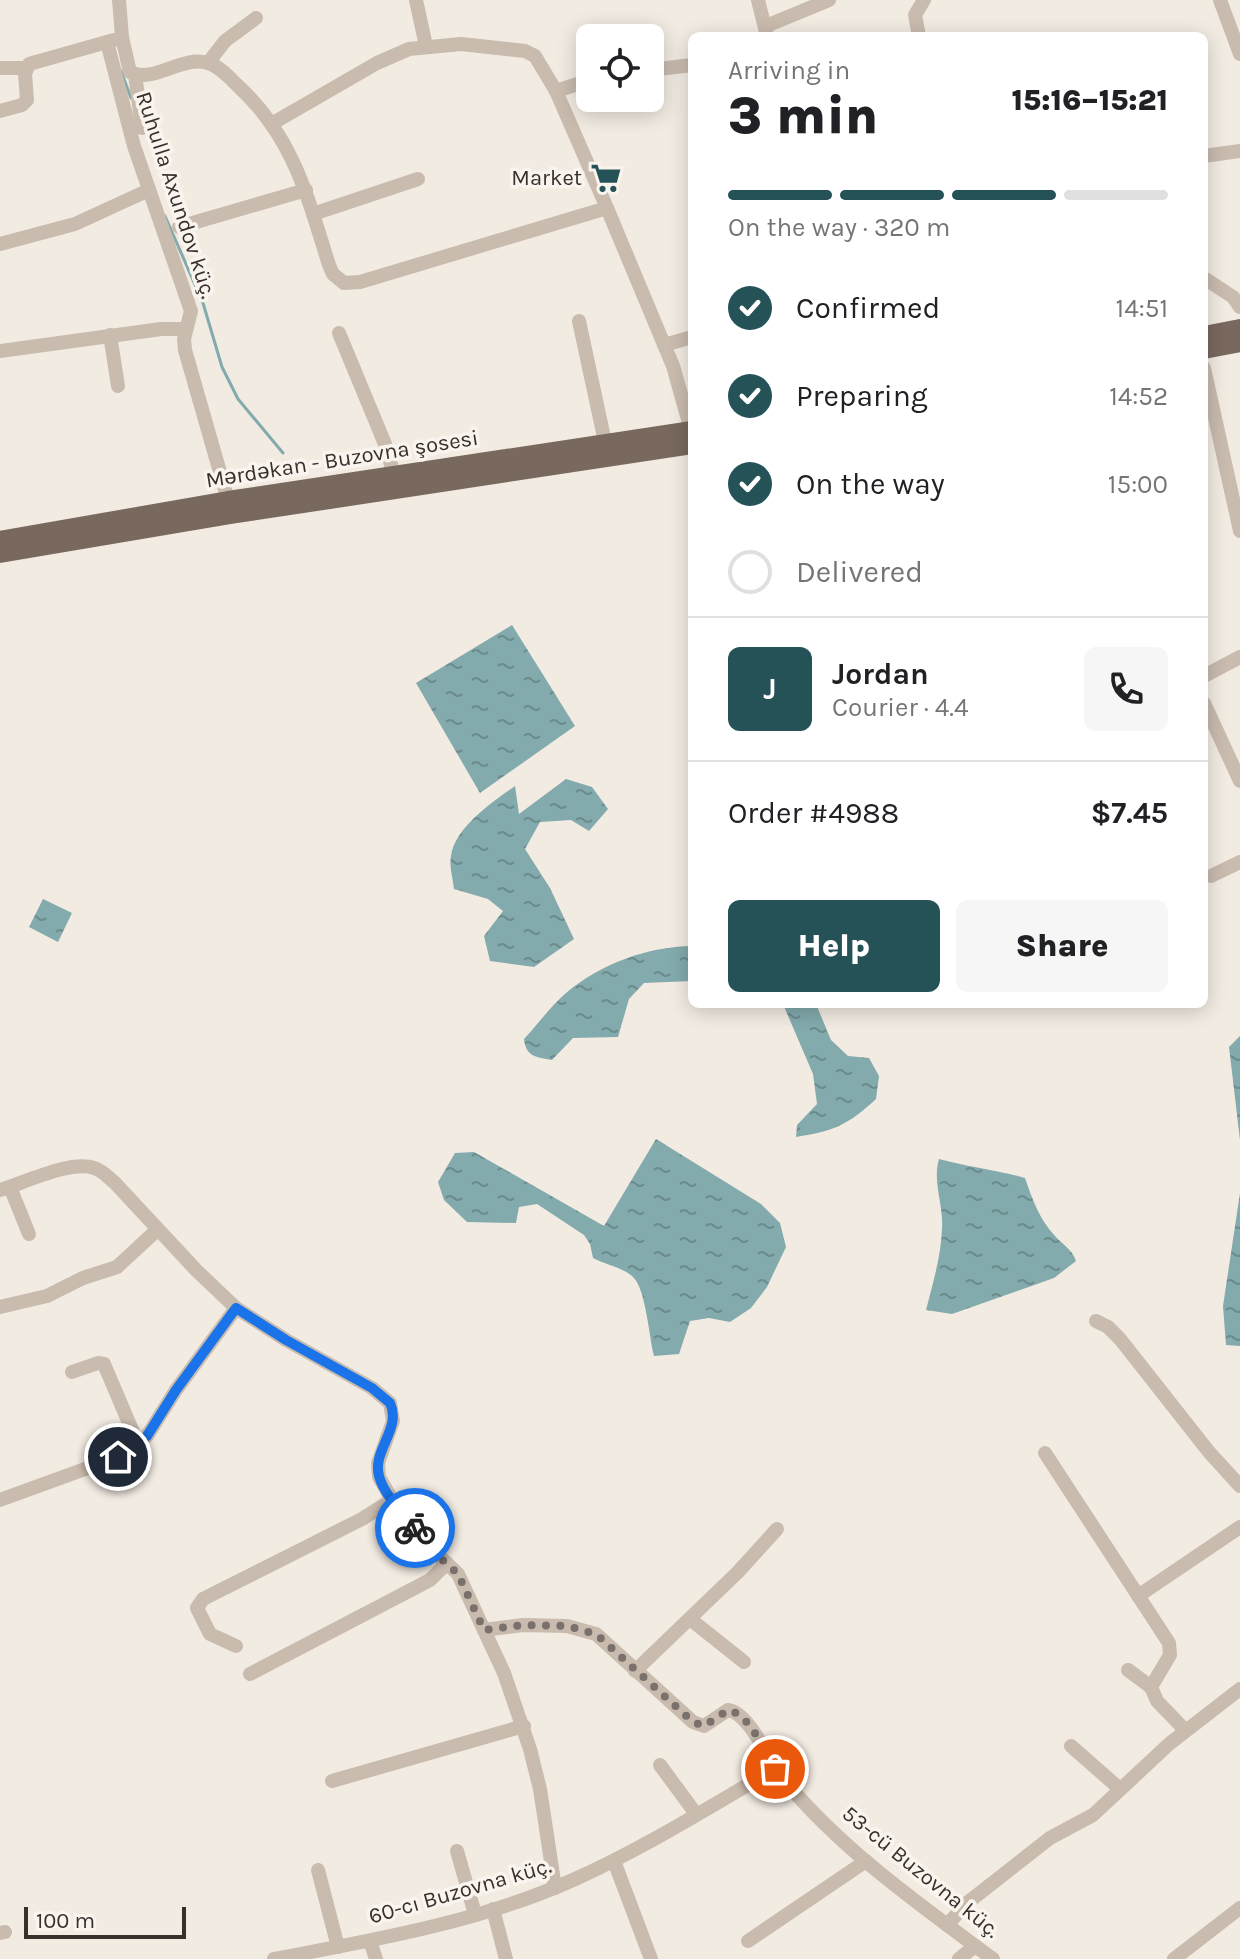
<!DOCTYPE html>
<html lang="en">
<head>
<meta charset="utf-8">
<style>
	body { margin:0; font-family:Karla,sans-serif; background:#f6f6f6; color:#202124; height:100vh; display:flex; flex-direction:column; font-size:30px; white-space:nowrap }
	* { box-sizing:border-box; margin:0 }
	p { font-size:26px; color:#757577 }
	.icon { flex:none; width:44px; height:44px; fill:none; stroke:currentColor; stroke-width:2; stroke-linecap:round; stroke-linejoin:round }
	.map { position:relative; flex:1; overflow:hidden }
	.panel { position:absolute; left:688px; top:32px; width:520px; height:976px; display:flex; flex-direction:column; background:#fff; border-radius:12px; box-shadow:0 4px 20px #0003 }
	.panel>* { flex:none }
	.controls { position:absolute; left:576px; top:24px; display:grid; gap:16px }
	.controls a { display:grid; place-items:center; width:88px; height:88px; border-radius:12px; background:#fff; box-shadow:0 4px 20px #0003; font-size:40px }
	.scale { position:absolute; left:24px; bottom:20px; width:162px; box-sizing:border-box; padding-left:8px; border:4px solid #39302c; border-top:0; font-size:22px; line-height:28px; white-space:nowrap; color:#39302c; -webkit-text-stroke:6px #f9f4ee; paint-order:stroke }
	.pin { position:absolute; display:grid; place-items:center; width:68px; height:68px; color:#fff; margin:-34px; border:4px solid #fff; border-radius:50%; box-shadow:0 2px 8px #0007 }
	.courier { position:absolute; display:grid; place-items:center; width:80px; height:80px; margin:-40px; border:6px solid #1a73e8; border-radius:50%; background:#fff; color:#222; box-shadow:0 2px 10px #0007 }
	.summary em { font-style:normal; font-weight:800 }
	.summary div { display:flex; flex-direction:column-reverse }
	.summary { display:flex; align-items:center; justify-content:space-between; height:136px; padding:0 40px }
	h1 { font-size:52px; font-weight:800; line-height:60px }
	.bar { display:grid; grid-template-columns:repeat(4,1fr); gap:12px 8px; align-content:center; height:96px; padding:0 40px }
	.bar i { height:10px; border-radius:6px; background:#e0e0e0 }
	.bar .selected { background:#245257 }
	.bar p { grid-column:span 4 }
	.line { display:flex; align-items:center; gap:20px; padding:0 40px; border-top:2px solid #e0e0e0 }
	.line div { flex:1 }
	.round { display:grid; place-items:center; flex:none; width:84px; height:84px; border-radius:12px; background:#f6f6f6 }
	ol { padding:0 40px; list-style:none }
	li { display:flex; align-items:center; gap:24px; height:88px }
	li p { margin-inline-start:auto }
	li .icon { padding:8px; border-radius:50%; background:#245257; color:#fff; stroke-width:4 }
	li:last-child { color:#757577 }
	li i { width:44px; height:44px; border:4px solid #e0e0e0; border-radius:50% }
	.button { display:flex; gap:16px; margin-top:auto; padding:16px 40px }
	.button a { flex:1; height:92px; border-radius:12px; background:#245257; color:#fff; font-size:32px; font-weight:800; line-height:92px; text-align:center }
	.button a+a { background:#f6f6f6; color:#202124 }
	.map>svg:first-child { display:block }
	.water { fill:url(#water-ripples) }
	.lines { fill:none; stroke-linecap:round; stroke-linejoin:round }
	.stream { stroke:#83aaad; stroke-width:3 }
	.minor { stroke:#c9bbae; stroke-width:14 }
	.major { stroke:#79685e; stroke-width:18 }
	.done { stroke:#7a716c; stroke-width:8; stroke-dasharray:0 14.4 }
	.route { stroke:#1a73e8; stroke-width:10 }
	.labels { text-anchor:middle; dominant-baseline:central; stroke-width:7; stroke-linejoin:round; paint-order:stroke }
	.poi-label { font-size:22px; fill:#39302c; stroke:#f9f4ee; text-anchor:end }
	.street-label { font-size:22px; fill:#39302c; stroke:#f9f4ee }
</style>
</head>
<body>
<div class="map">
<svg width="1240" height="1959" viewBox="0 0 1240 1959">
	<defs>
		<pattern id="water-ripples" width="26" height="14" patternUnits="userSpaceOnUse" patternTransform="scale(2)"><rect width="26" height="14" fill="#83aaad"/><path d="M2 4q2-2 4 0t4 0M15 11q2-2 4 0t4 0" fill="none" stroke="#6c8b8d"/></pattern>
	</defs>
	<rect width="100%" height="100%" fill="#f2ebe2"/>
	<g class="water">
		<path d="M 512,625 L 575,726 L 480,793 L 416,683 Z"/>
		<path d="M 566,779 L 592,787 L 608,809 L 589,831 L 571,820 L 540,822 L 525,849 L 550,888 L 574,939 L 534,967 L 490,961 L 484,936 L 503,911 L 488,899 L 454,889 C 453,879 449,866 451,856 C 455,827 493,802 515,786 L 519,814 Z"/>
		<path d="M 43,899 L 72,913 L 58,942 L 29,927 Z"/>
		<path d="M 692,946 L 692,981 L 644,983 L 629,999 L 618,1037 L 573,1038 L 552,1060 C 536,1057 526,1057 524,1039 C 538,1024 551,1006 566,993 C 602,963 647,947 692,946 Z"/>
		<path d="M 783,1004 L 816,1004 L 831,1040 L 848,1056 L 869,1058 L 879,1076 L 876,1099 C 848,1125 834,1131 796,1137 L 797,1125 L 817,1104 L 813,1074 Z"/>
		<path d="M 1240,1036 L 1240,1140 L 1229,1047 Z"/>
		<path d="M 656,1139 L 761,1204 L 780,1223 L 786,1247 L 767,1287 L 751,1308 L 730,1322 L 709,1318 L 690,1321 L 679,1354 L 654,1356 C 649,1337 646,1289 633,1277 C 624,1268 604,1264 593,1258 L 590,1244 L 584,1235 L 537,1204 L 519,1207 L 516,1223 L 467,1222 L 444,1200 L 438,1182 L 455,1153 L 474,1152 L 604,1226 Z"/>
		<path d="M 939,1159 C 968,1167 997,1170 1025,1178 C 1032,1199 1040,1220 1055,1236 C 1063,1245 1072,1249 1076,1261 L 1054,1278 L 952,1314 L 926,1310 C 933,1283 941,1256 942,1229 C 944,1205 932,1182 939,1159 Z"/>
		<path d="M 1240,1193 L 1240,1346 L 1226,1345 L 1223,1306 Z"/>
	</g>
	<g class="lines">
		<g class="stream">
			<path d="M 121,71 L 131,98"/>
			<path d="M 165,216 L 203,303 L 222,367 L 238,399 L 283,453"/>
		</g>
		<g class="minor">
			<path d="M 119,0 L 122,37 L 130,72 C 154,84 181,55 208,63 C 219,66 229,77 237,85 C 293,136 307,195 329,265 L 333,274 L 344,283 L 360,282 L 607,208 L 673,366 L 691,430"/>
			<path d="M 416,0 L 426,46"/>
			<path d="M 758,0 L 767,36"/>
			<path d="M 1220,0 L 1240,54"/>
			<path d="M 766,26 L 829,0"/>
			<path d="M 919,36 L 915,15 L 924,0"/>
			<path d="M 107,42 L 134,146 L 191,311 L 184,339 L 185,350 L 228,500"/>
			<path d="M 208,63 L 225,41 L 256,18"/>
			<path d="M 0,68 L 26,68"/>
			<path d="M 650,70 L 692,65"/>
			<path d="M 135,74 L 142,128"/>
			<path d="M 556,91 L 590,80"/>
			<path d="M 0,111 L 22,105 L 27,100 L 25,74 L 29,64 L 114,40"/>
			<path d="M 273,123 L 377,63 L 409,49 L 461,44 L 525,51 L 535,56 L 556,91 L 607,208"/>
			<path d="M 1204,156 L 1240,151"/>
			<path d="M 313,214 L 418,179"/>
			<path d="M 179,227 L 306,190"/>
			<path d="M 0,244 L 75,224 L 149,190"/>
			<path d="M 1204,278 L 1233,297 L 1240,307"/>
			<path d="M 579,321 L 605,442"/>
			<path d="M 339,333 L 385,444 L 394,475"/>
			<path d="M 110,335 L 118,386"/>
			<path d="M 664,345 L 692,337"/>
			<path d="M 0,351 L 161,329 L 186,329"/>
			<path d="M 1204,368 L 1240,531"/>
			<path d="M 1204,676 L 1240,657"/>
			<path d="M 1204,703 L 1240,781"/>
			<path d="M 1211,876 L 1240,862"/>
			<path d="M 10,1187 L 29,1234"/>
			<path d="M 0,1190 C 24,1183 70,1160 94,1168 C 102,1170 108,1177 115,1183 L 197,1271 L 236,1308 L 286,1340 L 372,1388 L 390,1403 L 393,1421 L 378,1463 L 379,1477 L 392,1500 L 432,1549 L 458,1574 L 504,1673 L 530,1749 L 540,1789 L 555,1888"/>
			<path d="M 0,1307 L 47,1296 L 83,1278 L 117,1267 L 157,1230"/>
			<path d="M 1096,1321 L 1108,1327 L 1120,1339 L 1209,1452 L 1240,1486"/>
			<path d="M 72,1372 L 98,1363 L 104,1364 L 138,1444"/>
			<path d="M 1045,1453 L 1169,1643 L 1170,1655 L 1151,1687 L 1157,1701 L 1185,1730"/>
			<path d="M 0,1500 L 118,1457 L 138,1444 L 147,1436 L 176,1390 L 236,1308"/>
			<path d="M 1138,1596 L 1240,1527"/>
			<path d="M 690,1619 L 744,1662"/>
			<path d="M 484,1630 L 523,1625 L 567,1626 L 596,1634 L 693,1722 L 704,1726 L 728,1710 C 750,1713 770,1763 784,1780 C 842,1850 920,1905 993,1959"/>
			<path d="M 236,1646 L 210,1634 L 197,1608 L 203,1599 L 362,1519 L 392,1500"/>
			<path d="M 1128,1670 L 1151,1687"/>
			<path d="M 635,1671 L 738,1572 L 777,1529"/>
			<path d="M 250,1674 L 430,1580 L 447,1563"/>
			<path d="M 1071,1746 L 1120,1789"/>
			<path d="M 660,1765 L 696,1814"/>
			<path d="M 332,1781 L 524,1726"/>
			<path d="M 457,1851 L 475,1914"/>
			<path d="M 614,1861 L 651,1959"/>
			<path d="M 318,1870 L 338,1947"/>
			<path d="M 493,1909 L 506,1959"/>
			<path d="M 947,1925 L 967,1903 L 1050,1838 L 1093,1815 L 1169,1744 L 1240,1689"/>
			<path d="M 0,1933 L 5,1932"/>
			<path d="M 370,1941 L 376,1959"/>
			<path d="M 748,1941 L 866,1861"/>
			<path d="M 274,1959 C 374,1940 479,1922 573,1880 C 643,1849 709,1807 775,1769"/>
			<path d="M 959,1959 L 975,1946"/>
			<path d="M 1174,1959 L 1240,1908"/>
		</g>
		<g class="major">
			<path d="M 1204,335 L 1240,328"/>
			<path d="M 1204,350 L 1240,343"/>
			<path d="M 0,540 L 228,500 L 692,430"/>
			<path d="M 0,554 L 231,515 L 692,445"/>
		</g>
	</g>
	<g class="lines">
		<path class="done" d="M 415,1528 L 437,1555 L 458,1574 L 484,1630 L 523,1625 L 567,1626 L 596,1634 L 693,1722 L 704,1726 L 728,1710 C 750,1714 764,1751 775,1769"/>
		<path class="route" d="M 118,1457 L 147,1436 L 176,1390 L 236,1308 L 286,1340 L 372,1388 L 390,1403 C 402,1429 372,1450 379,1476 C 384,1495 402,1512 415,1528"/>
	</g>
	<defs>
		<g id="supermarket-bare" transform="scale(2.4)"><path d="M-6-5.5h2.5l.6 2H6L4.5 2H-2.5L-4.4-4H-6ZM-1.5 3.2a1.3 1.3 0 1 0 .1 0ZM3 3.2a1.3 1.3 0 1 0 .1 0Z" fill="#245257" stroke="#f9f4ee" stroke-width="2.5" paint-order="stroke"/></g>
	</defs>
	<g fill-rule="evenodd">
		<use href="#supermarket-bare" x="606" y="178"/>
	</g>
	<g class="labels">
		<g class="poi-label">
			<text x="582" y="178">Market</text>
		</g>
		<g class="street-label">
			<text transform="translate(176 195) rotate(72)">Ruhulla Axundov küç.</text>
			<text transform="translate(342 459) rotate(-9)">Mərdəkan - Buzovna şosesi</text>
			<text transform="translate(921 1872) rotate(39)">53-cü Buzovna küç.</text>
			<text transform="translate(460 1891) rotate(-16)">60-cı Buzovna küç.</text>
		</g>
	</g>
</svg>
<div class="controls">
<a><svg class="icon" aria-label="locate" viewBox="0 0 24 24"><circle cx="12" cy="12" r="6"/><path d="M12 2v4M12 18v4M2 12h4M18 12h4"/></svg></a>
</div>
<div class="scale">100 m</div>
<div class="pin" style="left:775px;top:1769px;background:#ea580c"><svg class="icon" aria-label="bag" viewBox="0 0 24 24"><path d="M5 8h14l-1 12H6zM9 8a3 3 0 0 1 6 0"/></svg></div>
<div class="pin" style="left:118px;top:1457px;background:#1f2937"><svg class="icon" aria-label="home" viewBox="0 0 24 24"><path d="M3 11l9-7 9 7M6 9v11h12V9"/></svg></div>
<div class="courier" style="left:415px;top:1528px"><svg class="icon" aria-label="bike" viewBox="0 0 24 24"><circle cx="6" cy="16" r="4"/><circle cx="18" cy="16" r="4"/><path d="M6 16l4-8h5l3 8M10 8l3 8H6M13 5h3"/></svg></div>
<section class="panel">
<div class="summary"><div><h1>3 min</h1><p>Arriving in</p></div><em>15:16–15:21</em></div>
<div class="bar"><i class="selected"></i><i class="selected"></i><i class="selected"></i><i></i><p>On the way · 320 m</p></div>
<ol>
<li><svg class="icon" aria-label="check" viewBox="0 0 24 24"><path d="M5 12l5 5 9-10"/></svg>Confirmed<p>14:51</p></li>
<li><svg class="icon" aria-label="check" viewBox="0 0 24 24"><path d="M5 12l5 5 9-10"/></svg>Preparing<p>14:52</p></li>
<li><svg class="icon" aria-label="check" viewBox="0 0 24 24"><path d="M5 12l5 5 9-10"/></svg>On the way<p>15:00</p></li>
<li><i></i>Delivered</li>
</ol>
<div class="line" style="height:144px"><b class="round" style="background:#245257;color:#fff">J</b><div><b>Jordan</b><p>Courier · 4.4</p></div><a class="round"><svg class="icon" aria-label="phone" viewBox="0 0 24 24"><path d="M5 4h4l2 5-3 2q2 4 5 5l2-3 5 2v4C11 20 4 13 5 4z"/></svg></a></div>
<div class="line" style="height:104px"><div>Order #4988</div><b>$7.45</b></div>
<div class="button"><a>Help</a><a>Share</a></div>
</section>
</div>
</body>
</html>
